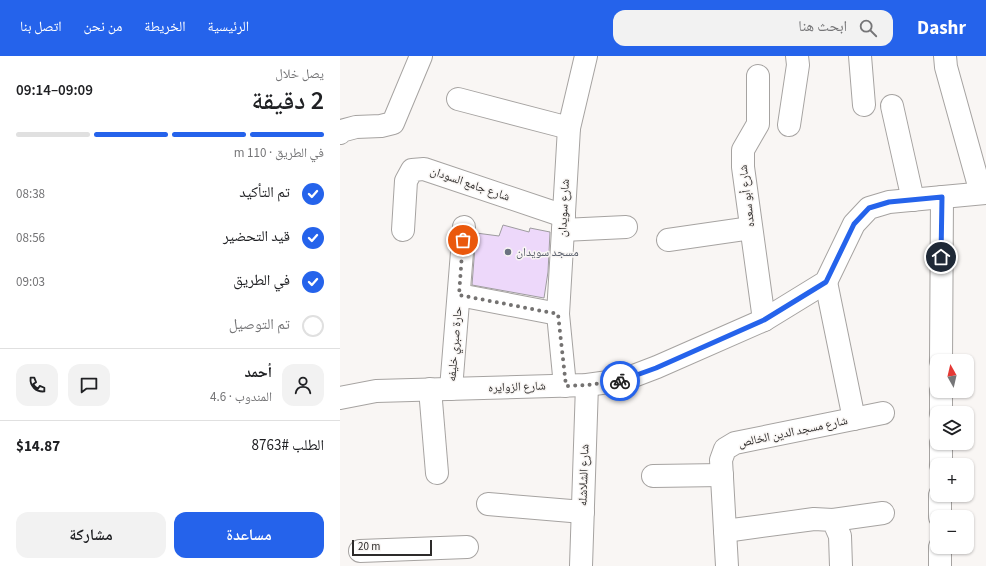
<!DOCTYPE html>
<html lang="ar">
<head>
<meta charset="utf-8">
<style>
	body { margin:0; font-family:"Source Sans 3","Noto Naskh Arabic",sans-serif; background:#f2f2f2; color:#202124; direction:rtl; height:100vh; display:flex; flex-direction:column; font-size:15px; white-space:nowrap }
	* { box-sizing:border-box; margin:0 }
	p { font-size:13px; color:#757577 }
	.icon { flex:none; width:22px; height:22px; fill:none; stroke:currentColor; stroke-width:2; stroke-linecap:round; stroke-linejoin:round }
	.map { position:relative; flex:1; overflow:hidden; direction:ltr }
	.drawer { display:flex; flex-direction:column; background:#fff; width:340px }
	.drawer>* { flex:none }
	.needle { width:26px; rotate:352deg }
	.fabs { position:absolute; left:590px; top:298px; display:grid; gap:8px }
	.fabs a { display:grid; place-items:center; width:44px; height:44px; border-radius:8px; background:#fff; box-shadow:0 1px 3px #0004; font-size:20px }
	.scale { position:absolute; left:12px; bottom:10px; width:80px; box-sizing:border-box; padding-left:4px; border:2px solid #2d2b2a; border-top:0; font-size:11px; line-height:14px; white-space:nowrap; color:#2d2b2a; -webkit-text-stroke:3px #f9f6f4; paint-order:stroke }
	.pin { position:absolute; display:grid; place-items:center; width:34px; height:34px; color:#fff; margin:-17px; border:2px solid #fff; border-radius:50%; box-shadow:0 1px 4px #0007 }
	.courier { position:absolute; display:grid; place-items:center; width:40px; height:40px; margin:-20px; border:3px solid #2563eb; border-radius:50%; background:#fff; color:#222; box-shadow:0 1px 5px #0007 }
	.overview em { font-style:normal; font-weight:600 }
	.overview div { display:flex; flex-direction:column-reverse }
	.overview { display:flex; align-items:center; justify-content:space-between; height:68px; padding:0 16px }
	h1 { font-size:26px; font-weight:600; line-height:30px }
	.bar { display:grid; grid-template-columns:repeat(4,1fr); gap:6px 4px; align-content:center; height:48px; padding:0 16px }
	.bar i { height:5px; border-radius:3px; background:#e0e0e0 }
	.bar .selected { background:#2563eb }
	.bar p { grid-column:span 4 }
	.line { display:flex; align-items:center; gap:10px; padding:0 16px; border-top:1px solid #e0e0e0 }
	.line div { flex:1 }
	.round { display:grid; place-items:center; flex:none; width:42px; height:42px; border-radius:12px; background:#f2f2f2 }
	ol { padding:0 16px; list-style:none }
	li { display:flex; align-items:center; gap:12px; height:44px }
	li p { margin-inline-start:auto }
	li .icon { padding:4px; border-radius:50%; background:#2563eb; color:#fff; stroke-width:4 }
	li:last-child { color:#757577 }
	li i { width:22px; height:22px; border:2px solid #e0e0e0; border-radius:50% }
	.primary-button { display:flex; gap:8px; margin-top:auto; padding:8px 16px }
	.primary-button a { flex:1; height:46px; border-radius:12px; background:#2563eb; color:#fff; font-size:16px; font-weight:600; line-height:46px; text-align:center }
	.primary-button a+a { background:#f2f2f2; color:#202124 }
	header { display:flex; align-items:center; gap:24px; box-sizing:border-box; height:56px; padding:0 20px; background:#2563eb; color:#fff }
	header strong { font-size:19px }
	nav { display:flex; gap:22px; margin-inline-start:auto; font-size:14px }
	.search { width:280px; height:36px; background:#f2f2f2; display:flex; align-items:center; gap:10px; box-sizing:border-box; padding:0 14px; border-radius:12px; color:#757577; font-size:15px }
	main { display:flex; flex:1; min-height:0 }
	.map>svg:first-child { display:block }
	.building { fill:#edd8fa; stroke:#9e9c9f }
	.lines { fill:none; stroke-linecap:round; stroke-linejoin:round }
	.street-casing { stroke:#a6a3a1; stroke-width:24 }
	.street { stroke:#fff; stroke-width:22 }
	.done { stroke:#747271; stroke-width:4; stroke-dasharray:0 7.2 }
	.route { stroke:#2563eb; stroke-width:5 }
	.worship-dot { fill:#6b7280; stroke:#f9f6f4; stroke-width:1.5 }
	.labels { text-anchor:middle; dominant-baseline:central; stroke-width:3; stroke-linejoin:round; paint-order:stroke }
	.street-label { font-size:12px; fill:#2d2b2a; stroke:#f9f6f4 }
	.worship-label { font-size:12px; fill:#5b616d; stroke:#f9f6f4; text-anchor:start }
</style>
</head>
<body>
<header>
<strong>Dashr</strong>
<div class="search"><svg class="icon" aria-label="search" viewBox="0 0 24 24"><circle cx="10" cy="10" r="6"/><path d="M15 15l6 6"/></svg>ابحث هنا</div>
<nav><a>الرئيسية</a><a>الخريطة</a><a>من نحن</a><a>اتصل بنا</a></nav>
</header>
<main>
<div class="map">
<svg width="646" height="510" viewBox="0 0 646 510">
	<rect width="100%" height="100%" fill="#f9f6f4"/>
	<path class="building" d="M 163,169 L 189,176 L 190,172 L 210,176 L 208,216 L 204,242 L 132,229 L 136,177 L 159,180 Z"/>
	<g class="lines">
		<g class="street-casing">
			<g id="street">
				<path d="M 520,0 L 524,49"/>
				<path d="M 605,0 L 606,11 L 641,137"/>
				<path d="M 418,20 L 418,68 L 403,94 L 403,111 L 424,264"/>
				<path d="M 118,43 L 229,72"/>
				<path d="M 552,50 L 573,144"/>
				<path d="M 449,69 L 458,9 L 457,0"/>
				<path d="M 0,77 L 1,75 L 16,71 L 41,70 L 53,67 L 81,0"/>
				<path d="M 63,174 L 66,125 L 72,114 L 84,113 L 224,160"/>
				<path d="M 223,174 L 286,171"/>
				<path d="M 328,184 L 411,172"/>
				<path d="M 486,226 L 514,363"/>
				<path d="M 119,239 L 218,258"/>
				<path d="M 601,305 L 602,141"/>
				<path d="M 225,330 L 218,258 L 229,72 L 246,0"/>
				<path d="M 90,333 L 97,417"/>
				<path d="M 111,333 L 124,171"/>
				<path d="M 0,342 L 36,335 L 247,329 L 283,324 L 317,311 L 424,264 L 486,226 L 514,168 L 529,152 L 549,146 L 646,137"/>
				<path d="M 601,357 L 601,335"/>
				<path d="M 601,409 L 601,387"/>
				<path d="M 313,420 L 382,419"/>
				<path d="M 148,448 L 243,456"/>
				<path d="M 600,461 L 600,439"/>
				<path d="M 493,464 L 543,457"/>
				<path d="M 385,475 L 474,463 L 493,464 L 500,480 L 501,510"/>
				<path d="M 20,495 L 127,491"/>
				<path d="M 241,510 L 247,329"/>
				<path d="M 387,510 L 381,404 L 385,393 L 395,387 L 543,357"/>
				<path d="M 600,510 L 600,491"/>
			</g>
		</g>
		<use href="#street" class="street"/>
	</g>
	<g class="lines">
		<path class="done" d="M 123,184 L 119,239 L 218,258 L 226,330 L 247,329 L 280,325"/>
		<path class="route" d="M 280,325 L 316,312 L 424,264 L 486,226 L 514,168 L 529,152 L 549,146 L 602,141 L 601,201"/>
	</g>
	<circle class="worship-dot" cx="168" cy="196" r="4"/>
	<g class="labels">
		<g class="street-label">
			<text transform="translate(130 128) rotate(19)">شارع جامع السودان</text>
			<text transform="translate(407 140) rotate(-97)">شارع أبو سعده</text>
			<text transform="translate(224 152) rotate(-87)">شارع سويدان</text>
			<text transform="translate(115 288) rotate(-85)">حارة صبري خليفه</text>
			<text transform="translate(177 331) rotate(-2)">شارع الزوايره</text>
			<text transform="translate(453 376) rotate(-12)">شارع مسجد الدين الخالص</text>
			<text transform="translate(244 419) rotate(-88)">شارع الشلاشله</text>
		</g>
		<g class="worship-label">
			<text x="176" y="196">مسجد سويدان</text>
		</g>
	</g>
</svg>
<div class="fabs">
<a><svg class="needle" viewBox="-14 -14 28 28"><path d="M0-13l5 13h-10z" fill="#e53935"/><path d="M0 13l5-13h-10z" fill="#757577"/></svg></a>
<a><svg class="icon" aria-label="layers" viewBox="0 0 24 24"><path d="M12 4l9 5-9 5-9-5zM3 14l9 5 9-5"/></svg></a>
<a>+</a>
<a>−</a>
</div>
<div class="scale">20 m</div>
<div class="pin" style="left:123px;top:184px;background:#ea580c"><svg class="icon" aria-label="bag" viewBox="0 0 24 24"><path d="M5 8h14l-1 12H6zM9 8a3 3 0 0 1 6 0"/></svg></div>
<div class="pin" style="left:601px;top:201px;background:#1f2937"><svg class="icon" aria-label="home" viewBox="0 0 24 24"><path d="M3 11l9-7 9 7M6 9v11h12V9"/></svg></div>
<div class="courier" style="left:280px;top:325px"><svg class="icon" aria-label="bike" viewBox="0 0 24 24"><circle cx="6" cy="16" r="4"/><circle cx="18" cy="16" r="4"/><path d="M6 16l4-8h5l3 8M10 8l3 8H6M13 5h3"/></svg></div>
</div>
<section class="drawer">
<div class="overview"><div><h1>2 دقيقة</h1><p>يصل خلال</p></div><em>09:09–09:14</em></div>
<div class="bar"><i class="selected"></i><i class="selected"></i><i class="selected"></i><i></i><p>في الطريق · 110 m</p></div>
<ol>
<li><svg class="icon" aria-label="check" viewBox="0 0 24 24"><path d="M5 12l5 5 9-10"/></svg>تم التأكيد<p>08:38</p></li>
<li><svg class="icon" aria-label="check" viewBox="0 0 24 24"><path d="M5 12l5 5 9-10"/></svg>قيد التحضير<p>08:56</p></li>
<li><svg class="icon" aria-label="check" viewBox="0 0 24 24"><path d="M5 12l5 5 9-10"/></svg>في الطريق<p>09:03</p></li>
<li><i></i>تم التوصيل</li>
</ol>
<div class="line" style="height:72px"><a class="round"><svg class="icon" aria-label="person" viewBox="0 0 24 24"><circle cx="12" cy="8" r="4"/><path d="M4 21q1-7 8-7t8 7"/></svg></a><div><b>أحمد</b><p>المندوب · 4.6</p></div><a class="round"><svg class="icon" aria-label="chat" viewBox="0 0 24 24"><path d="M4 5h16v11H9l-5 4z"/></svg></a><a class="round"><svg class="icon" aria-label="phone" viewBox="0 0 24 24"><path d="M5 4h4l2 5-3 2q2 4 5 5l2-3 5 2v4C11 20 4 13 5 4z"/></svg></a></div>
<div class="line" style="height:52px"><div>الطلب #8763</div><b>$14.87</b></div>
<div class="primary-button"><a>مساعدة</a><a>مشاركة</a></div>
</section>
</main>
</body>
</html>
